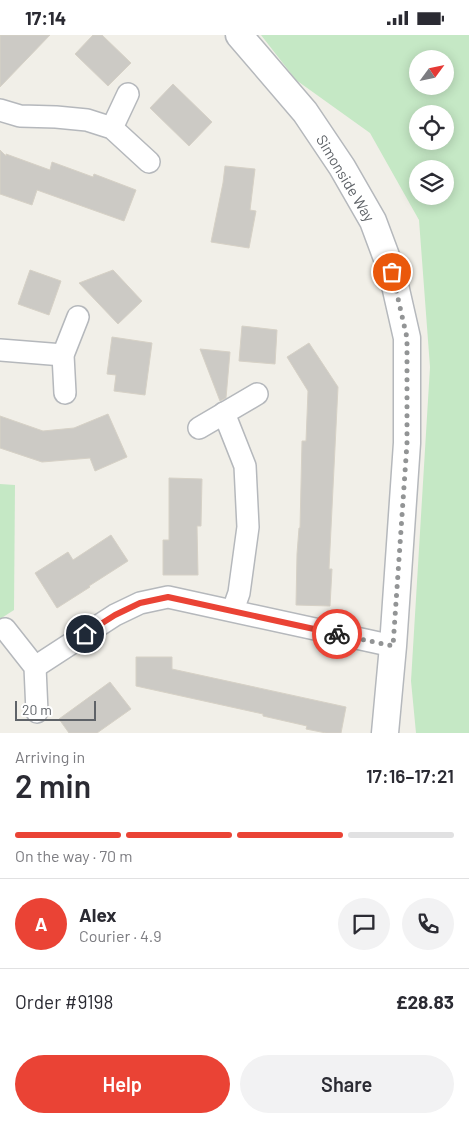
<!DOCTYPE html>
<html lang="en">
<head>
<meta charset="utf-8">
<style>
	body { margin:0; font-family:Barlow,sans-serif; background:#f2f2f3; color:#2b2b33; height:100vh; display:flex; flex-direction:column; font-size:19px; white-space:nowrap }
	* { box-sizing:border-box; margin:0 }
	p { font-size:16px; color:#7c7c81 }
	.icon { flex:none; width:28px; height:28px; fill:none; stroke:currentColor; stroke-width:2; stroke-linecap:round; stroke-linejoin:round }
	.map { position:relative; height:698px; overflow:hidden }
	.drawer { display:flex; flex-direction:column; background:#fff; flex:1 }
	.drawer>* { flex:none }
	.needle { width:32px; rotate:57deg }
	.buttons { position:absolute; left:409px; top:15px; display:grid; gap:10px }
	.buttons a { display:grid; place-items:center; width:45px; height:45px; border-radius:50%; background:#fff; box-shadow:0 2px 12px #0003; font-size:25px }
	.scale { position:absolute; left:15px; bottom:12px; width:81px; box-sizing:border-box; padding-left:5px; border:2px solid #5f6368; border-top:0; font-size:14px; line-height:18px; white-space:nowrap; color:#5f6368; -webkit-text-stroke:4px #fff; paint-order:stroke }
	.pin { position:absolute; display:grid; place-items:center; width:42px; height:42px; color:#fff; margin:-21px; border:2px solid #fff; border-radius:50%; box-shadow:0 1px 5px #0007 }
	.courier { position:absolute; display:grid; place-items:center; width:50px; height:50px; margin:-25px; border:4px solid #ea4335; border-radius:50%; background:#fff; color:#222; box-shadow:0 1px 6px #0007 }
	.head em { font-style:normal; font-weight:600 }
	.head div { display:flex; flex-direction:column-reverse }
	.head { display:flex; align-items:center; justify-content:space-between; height:85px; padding:0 15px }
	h1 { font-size:32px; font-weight:600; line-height:38px }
	.bar { display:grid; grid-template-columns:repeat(4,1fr); gap:8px 5px; align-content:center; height:60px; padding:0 15px }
	.bar i { height:6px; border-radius:4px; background:#e1e1e2 }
	.bar .active { background:#ea4335 }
	.bar p { grid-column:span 4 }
	.line { display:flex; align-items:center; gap:12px; padding:0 15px; border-top:1px solid #e1e1e2 }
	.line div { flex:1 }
	.round { display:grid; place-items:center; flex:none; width:52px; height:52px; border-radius:26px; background:#f2f2f3 }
	.primary-button { display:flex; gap:10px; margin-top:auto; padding:10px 15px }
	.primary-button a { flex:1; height:58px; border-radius:30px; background:#ea4335; color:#fff; font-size:20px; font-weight:600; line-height:58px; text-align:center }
	.primary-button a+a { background:#f2f2f3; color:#2b2b33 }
	.status { display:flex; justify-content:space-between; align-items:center; height:35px; padding:0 25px; background:#fff; direction:ltr }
	.status svg { height:14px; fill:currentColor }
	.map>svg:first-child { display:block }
	.green { fill:#c5e8c5; fill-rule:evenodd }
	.building { fill:#cccac5; stroke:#d6d1c6 }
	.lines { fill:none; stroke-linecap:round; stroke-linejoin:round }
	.minor-casing { stroke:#b5b8bc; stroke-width:24 }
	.tertiary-casing { stroke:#b5b8bc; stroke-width:29 }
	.minor { stroke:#fff; stroke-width:21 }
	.tertiary { stroke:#fff; stroke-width:26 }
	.done { stroke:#929495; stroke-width:5; stroke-dasharray:0 9 }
	.route { stroke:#ea4335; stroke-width:6 }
	.labels { text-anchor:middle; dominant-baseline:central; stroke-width:4; stroke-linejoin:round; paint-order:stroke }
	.street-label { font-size:15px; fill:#5f6368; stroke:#fff }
</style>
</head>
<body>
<div class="status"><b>17:14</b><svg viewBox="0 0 49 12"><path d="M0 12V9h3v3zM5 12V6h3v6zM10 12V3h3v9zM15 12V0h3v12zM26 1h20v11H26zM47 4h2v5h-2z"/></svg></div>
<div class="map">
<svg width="469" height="698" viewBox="0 0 469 698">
	<rect width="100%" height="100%" fill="#f1efe8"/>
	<g class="green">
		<path d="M 261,0 L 469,0 L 469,698 L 416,698 L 411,646 L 430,332 L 419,185 L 370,98 L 296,45 ZM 418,24 L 445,24 L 445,51 L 418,51 ZM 418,79 L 445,79 L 445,106 L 418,106 ZM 418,134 L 445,134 L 445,161 L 418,161 Z"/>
		<path d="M 0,449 L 15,450 L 14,575 L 0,584 Z"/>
	</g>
	<g class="building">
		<path d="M 0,0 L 50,0 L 0,52 Z"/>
		<path d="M 93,0 L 102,0 L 131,28 L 108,51 L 75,19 Z"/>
		<path d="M 173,49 L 212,87 L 189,111 L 150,73 Z"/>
		<path d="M 0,115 L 6,121 L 6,119 L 50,135 L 52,127 L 93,142 L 94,139 L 136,155 L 124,186 L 37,155 L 32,170 L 0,159 Z"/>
		<path d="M 225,131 L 255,134 L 250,175 L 256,176 L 249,213 L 211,207 L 223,148 Z"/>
		<path d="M 30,235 L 61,246 L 49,280 L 18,269 Z"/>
		<path d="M 113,235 L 142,266 L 118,289 L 79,248 Z"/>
		<path d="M 242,291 L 277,295 L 275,329 L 239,326 Z"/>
		<path d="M 112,302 L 152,308 L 145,360 L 114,356 L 116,340 L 107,339 Z"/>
		<path d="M 309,308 L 338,352 L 329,534 L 332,534 L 330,571 L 296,570 L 297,519 L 299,493 L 300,493 L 302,406 L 306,406 L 308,356 L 287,322 Z"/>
		<path d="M 200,314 L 230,317 L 226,363 L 220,366 Z"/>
		<path d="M 108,379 L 127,422 L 95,436 L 90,423 L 42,427 L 0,413 L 0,381 L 43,396 L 74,393 Z"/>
		<path d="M 169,443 L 202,444 L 201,491 L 197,491 L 198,540 L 163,540 L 163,505 L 169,505 Z"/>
		<path d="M 111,500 L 128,526 L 89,551 L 90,552 L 57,573 L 35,538 L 68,517 L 73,525 Z"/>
		<path d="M 136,622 L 172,622 L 172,634 L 346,672 L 341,698 L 326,698 L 306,694 L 307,691 L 263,681 L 263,679 L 136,651 Z"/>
		<path d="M 110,647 L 131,674 L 97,698 L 69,698 L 59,684 Z"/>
	</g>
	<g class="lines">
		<g class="minor-casing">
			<g id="minor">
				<path d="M 0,75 L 20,81 L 56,82 L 87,85 L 112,93 L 149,127"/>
				<path d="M 112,93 L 128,59"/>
				<path d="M 0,315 L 63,320"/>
				<path d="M 65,358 L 63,320 L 78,282"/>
				<path d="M 224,378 L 245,431 L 248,492 L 239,558 L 233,575"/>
				<path d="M 199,393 L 257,359"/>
				<path d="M 5,594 L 35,632 L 37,677"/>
				<path d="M 35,632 L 115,580 L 140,568 L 168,562 L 393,611"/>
			</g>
		</g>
		<g class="tertiary-casing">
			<path id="tertiary" d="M 239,0 L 305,77 L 342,132 L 373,186 L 392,237 L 407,303 L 407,408 L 393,611 L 385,698"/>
		</g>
		<use href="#minor" class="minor"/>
		<use href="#tertiary" class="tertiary"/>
	</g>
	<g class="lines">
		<path class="done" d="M 337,599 L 393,611 L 407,408 L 407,303 L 392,237"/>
		<path class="route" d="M 85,599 L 115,580 L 140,568 L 168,562 L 337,599"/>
	</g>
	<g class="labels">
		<g class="street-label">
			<text transform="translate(346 143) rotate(59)">Simonside Way</text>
		</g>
	</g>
</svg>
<div class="buttons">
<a><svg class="needle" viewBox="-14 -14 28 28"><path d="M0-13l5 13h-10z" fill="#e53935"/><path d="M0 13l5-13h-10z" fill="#7c7c81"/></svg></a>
<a><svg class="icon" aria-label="locate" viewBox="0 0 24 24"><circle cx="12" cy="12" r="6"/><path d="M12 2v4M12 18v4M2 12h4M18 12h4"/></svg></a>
<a><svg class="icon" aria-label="layers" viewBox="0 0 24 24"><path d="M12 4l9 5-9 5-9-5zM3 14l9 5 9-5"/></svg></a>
</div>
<div class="scale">20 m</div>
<div class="pin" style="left:392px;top:237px;background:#ea580c"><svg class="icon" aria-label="bag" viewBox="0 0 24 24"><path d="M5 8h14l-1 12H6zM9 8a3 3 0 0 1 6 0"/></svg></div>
<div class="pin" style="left:85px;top:599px;background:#1f2937"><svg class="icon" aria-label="home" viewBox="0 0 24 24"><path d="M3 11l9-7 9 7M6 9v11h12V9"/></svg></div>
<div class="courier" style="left:337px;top:599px"><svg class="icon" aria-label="bike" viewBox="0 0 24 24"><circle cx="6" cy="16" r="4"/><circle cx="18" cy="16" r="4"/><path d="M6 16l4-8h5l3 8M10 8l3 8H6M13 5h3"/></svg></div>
</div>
<section class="drawer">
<div class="head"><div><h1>2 min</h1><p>Arriving in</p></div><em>17:16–17:21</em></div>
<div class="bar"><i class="active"></i><i class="active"></i><i class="active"></i><i></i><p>On the way · 70 m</p></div>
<div class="line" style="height:90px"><b class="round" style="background:#ea4335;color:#fff">A</b><div><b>Alex</b><p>Courier · 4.9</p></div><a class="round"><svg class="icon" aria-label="chat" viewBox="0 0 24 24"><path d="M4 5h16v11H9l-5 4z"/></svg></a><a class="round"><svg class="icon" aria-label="phone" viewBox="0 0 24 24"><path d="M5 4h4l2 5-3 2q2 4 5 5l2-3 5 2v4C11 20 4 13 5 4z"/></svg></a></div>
<div class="line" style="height:65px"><div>Order #9198</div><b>£28.83</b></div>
<div class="primary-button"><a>Help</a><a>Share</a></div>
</section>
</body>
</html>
